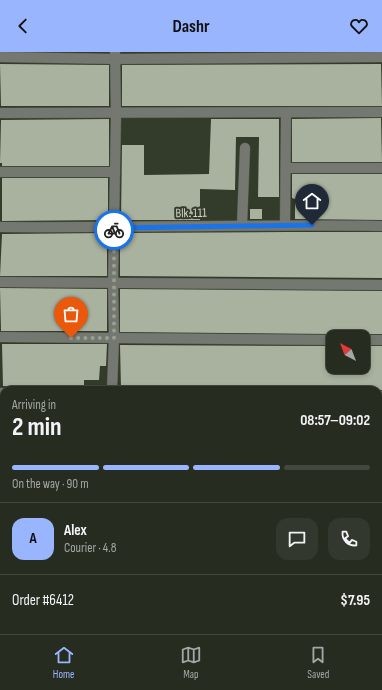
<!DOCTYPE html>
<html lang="en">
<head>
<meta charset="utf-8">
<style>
	body { margin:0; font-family:"Sofia Sans Condensed",sans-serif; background:#32382d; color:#f1f3f6; height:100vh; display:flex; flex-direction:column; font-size:15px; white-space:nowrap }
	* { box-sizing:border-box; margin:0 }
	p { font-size:13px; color:#a4a7a5 }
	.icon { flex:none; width:22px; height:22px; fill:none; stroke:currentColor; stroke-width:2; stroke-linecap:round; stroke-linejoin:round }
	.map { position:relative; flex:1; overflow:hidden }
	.details { position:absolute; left:0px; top:334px; width:382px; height:248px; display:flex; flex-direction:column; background:#262c20; border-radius:12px 12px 0 0; box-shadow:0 2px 6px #0003,0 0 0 1px #42483e }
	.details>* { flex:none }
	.needle { width:26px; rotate:318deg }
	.tools { position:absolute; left:326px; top:278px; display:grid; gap:8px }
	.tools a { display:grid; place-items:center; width:44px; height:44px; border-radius:8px; background:#262c20; box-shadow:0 2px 6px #0003,0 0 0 1px #42483e; font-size:20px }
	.pin { position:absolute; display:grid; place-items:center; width:34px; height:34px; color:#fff; margin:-41px -17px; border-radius:50% 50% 50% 0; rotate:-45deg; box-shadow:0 0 4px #0007 }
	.pin .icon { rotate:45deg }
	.courier { position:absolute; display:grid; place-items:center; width:40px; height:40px; margin:-20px; border:3px solid #1a73e8; border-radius:50%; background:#fff; color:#222; box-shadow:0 1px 5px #0007 }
	.overview em { font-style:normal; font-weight:700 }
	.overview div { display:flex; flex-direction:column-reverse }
	.overview { display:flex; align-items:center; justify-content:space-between; height:68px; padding:0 12px }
	h1 { font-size:26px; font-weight:700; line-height:30px }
	.bar { display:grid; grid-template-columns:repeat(4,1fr); gap:6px 4px; align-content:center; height:48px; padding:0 12px }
	.bar i { height:5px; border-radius:3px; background:#42483e }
	.bar .selected { background:#99b5fd }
	.bar p { grid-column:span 4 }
	.line { display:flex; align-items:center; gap:10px; padding:0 12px; border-top:1px solid #42483e }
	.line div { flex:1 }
	.round { display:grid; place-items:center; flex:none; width:42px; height:42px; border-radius:12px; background:#32382d }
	header { display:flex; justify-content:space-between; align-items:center; height:52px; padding:0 12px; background:#99b5fd; color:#111; font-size:18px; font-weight:700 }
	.menu { display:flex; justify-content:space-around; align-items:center; height:56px; border-top:1px solid #42483e; background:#262c20; font-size:11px; color:#a4a7a5 }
	.menu a { display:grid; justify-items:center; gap:2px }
	.menu .selected { color:#99b5fd }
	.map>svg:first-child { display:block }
	.building { fill:#a8b29f }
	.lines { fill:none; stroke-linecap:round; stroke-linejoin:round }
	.minor-casing { stroke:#4f5747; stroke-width:11 }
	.minor { stroke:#747870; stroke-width:10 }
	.done { stroke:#99a093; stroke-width:4; stroke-dasharray:0 7.2 }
	.route { stroke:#1a73e8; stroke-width:5 }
	.labels { text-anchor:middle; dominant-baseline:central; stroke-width:4; stroke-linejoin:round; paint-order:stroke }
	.street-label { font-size:13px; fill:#d0d6cb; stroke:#333b2a }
</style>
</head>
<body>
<header><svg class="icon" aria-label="back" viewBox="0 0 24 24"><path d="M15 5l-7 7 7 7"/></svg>Dashr<svg class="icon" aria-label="heart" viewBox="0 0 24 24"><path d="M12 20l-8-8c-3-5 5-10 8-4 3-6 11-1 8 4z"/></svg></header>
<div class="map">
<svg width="382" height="582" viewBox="0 0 382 582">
	<rect width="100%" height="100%" fill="#333b2a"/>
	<g class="building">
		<path d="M 0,12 L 109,13 L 109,54 L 1,54 Z"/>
		<path d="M 381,12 L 382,54 L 122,54 L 122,13 Z"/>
		<path d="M 381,66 L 382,110 L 292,110 L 292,67 Z"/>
		<path d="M 109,67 L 109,114 L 2,114 L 2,111 L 0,111 L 1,68 Z"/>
		<path d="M 211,67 L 279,67 L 279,145 L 258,145 L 259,85 L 236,85 L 235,138 L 200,137 L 200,168 L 121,168 L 122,93 L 144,93 L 144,123 L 209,122 Z"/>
		<path d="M 292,122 L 382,122 L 382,168 L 295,167 L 295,147 L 292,146 Z"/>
		<path d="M 2,126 L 108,126 L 108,168 L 2,169 Z"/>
		<rect x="250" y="157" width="12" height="10"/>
		<path d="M 287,180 L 382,180 L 382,226 L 120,224 L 120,181 Z"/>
		<path d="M 107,181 L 107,224 L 0,224 L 2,182 Z"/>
		<path d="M 0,236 L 107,237 L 107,279 L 1,279 Z"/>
		<path d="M 120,237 L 382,239 L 382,282 L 363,282 L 358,284 L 338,284 L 333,282 L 120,280 Z"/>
		<path d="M 2,292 L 107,292 L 106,314 L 100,314 L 99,328 L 84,328 L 84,338 L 45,337 L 45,335 L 3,334 Z"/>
		<path d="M 120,293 L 333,294 L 333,315 L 363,315 L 363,294 L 382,294 L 382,338 L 296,338 L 296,336 L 273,336 L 273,338 L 121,337 Z"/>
	</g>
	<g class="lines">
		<g class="minor-casing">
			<g id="minor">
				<path d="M 0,5 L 115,7 L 382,5"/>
				<path d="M 0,61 L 382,60"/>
				<path d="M 286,116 L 382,116"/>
				<path d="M 0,120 L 115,120"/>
				<path d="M 285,172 L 286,61"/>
				<path d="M 242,173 L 245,96"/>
				<path d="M 0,175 C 127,176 255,172 382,174"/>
				<path d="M 0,230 L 382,233"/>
				<path d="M 0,285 L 333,288"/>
				<path d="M 363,288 L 382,288"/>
				<path d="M 112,338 L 114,286 L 113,231 L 116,62 L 115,0"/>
				<path d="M 0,341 L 4,341"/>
				<path d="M 378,344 L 382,344"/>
				<path d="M 0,402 L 4,402"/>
				<path d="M 378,406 L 382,406"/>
				<path d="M 0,469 L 4,469"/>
				<path d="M 378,469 L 382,468"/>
				<path d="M 30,578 L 31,582"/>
				<path d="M 99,578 L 100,582"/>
				<path d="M 167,578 L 168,582"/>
				<path d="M 231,578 L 231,582"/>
				<path d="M 337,582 L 337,578"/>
			</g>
		</g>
		<use href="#minor" class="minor"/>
	</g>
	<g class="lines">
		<path class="done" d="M 71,286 L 114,286 L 114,178"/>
		<path class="route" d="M 114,178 L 114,176 L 312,173"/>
	</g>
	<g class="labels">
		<g class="street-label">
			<text transform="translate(191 161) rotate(-1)">Blk. 111</text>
		</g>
	</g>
</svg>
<div class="tools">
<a><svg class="needle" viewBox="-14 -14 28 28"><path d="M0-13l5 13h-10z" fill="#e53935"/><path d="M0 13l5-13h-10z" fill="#a4a7a5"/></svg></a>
</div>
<div class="pin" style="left:71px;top:286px;background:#ea580c"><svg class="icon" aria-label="bag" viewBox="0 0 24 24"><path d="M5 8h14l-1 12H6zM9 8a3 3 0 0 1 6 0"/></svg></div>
<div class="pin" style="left:312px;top:173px;background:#1f2937"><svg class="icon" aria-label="home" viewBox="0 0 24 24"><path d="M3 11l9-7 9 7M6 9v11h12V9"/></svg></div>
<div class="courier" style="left:114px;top:178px"><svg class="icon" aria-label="bike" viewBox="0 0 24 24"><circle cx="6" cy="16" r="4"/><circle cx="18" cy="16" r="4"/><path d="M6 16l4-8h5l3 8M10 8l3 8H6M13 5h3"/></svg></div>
<section class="details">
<div class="overview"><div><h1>2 min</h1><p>Arriving in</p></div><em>08:57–09:02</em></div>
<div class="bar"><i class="selected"></i><i class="selected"></i><i class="selected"></i><i></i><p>On the way · 90 m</p></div>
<div class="line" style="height:72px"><b class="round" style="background:#99b5fd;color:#111">A</b><div><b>Alex</b><p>Courier · 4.8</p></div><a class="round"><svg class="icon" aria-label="chat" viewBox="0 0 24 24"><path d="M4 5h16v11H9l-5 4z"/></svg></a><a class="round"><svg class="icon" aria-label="phone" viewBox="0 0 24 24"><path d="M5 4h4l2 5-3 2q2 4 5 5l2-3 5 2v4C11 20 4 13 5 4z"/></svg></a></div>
<div class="line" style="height:52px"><div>Order #6412</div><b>$7.95</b></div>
</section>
</div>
<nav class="menu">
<a class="selected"><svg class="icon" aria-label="home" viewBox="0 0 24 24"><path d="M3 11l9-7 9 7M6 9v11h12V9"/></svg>Home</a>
<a><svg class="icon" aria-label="map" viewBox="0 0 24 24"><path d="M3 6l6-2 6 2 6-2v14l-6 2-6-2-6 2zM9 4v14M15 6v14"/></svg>Map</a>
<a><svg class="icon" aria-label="saved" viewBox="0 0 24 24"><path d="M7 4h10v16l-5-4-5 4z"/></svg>Saved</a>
</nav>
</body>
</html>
